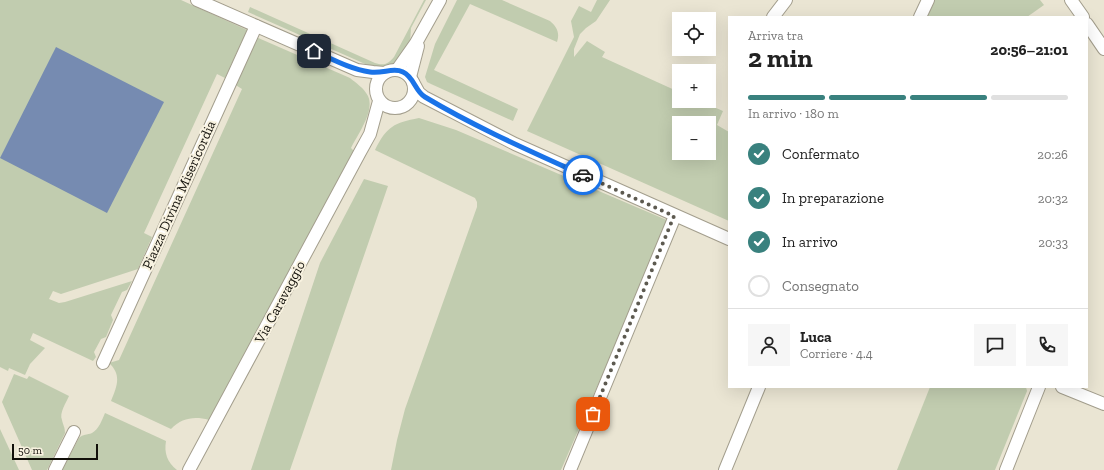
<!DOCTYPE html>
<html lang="it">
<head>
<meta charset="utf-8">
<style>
	body { margin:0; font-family:"Zilla Slab",serif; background:#f6f6f6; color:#222; height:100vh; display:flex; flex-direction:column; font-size:15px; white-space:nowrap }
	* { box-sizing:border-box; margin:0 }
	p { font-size:13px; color:#767676 }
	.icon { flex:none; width:22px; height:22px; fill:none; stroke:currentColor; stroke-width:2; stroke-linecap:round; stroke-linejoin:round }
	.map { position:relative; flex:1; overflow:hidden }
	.side { position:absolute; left:728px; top:16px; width:360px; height:372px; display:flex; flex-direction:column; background:#fff; border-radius:0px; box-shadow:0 4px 16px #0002 }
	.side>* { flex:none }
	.fabs { position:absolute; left:672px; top:12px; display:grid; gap:8px }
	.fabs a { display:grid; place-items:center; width:44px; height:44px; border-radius:0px; background:#fff; box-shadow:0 4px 16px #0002; font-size:20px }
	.scale { position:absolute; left:12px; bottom:10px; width:86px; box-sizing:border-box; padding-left:4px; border:2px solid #110f09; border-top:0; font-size:11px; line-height:14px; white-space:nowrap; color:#110f09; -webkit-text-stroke:3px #f8f2e0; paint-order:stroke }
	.pin { position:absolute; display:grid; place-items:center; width:34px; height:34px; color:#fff; margin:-17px; border-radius:8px; box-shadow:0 2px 6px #0006 }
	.courier { position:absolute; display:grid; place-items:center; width:40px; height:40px; margin:-20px; border:3px solid #1a73e8; border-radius:50%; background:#fff; color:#222; box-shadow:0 1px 5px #0007 }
	.overview em { font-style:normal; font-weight:700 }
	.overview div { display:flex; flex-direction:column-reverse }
	.overview { display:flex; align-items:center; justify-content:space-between; height:68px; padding:0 20px }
	h1 { font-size:26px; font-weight:700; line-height:30px }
	.bar { display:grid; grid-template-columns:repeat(4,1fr); gap:6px 4px; align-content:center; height:48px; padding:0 20px }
	.bar i { height:5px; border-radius:3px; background:#e0e0e0 }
	.bar .current { background:#39817e }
	.bar p { grid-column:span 4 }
	.line { display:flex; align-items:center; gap:10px; padding:0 20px; border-top:1px solid #e0e0e0 }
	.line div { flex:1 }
	.round { display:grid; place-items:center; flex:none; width:42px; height:42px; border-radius:0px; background:#f6f6f6 }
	ol { padding:0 20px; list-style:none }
	li { display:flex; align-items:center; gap:12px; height:44px }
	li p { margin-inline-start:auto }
	li .icon { padding:4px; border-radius:50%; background:#39817e; color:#fff; stroke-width:4 }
	li:last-child { color:#767676 }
	li i { width:22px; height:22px; border:2px solid #e0e0e0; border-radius:50% }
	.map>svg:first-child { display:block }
	.green { fill:#c1ccaf; fill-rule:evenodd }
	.water { fill:#768bb1 }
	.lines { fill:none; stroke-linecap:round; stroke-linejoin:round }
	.minor-casing { stroke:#a39e8d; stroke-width:14 }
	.minor { stroke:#fff; stroke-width:12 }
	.done { stroke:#5d5a50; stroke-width:4; stroke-dasharray:0 7.2 }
	.route { stroke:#1a73e8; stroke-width:5 }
	.labels { text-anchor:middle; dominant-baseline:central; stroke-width:4; stroke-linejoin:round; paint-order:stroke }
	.street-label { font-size:14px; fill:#110f09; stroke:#f8f2e0 }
</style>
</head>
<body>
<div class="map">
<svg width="1104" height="470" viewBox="0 0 1104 470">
	<rect width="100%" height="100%" fill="#eae5d3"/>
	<g class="green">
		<path d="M 0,0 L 181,0 L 247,30 L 225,78 L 217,74 L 144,233 L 152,237 L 138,269 L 61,294 L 53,291 L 49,299 L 59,303 L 65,302 L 132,281 L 127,290 L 122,292 L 111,315 L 113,320 L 106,337 L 101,339 L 94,352 L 96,357 L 93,361 L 33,333 L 30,340 L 45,348 L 30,364 L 25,375 L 9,368 L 8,371 L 0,367 Z"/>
		<path d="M 424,0 L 426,0 L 411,28 L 410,43 L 393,67 L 385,70 L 372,67 L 248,12 L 250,7 L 375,63 C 384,66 388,64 394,57 Z"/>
		<path d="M 457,0 L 502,0 L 550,21 C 557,27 560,33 557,42 L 470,4 L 434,70 L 518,109 L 513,121 L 431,84 L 427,82 L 425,77 L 435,44 Z"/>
		<path d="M 597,0 L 610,0 L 596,21 L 586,28 L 580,34 L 574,49 L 574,57 L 587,41 L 605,52 L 602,57 L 679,92 L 679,101 L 700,101 L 723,111 L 717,125 L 729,132 L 729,221 L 527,131 L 574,37 L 571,21 L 579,6 L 591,12 ZM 679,123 L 709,123 L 709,153 L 679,153 Z"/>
		<path d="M 933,0 L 1040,0 L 1044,5 L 1027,17 L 926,17 Z"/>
		<path d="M 256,37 L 350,78 C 356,83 364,88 368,96 C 375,111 358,134 351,148 L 354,151 L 209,420 C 194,416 182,418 171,429 L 111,401 C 117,386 122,375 109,363 L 119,360 L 242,89 L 234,84 Z"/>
		<path d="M 419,118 L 456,130 L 669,221 L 561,470 L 391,470 L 397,440 L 405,409 L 477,207 L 477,202 L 475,198 L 375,150 C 387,126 394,123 419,118 Z"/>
		<path d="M 364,179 L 388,186 L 290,470 L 251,470 L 320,263 Z"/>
		<path d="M 14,374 L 27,379 L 29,376 L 69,396 C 66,403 59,413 62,420 C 63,425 65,427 65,433 L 47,470 L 32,470 L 2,402 Z"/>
		<path d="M 930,387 L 1026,387 L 1027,391 L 995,470 L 897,470 Z"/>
		<path d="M 105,413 L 166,441 C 164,453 167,462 177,470 L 62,470 L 79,438 C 83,434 87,435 92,433 C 99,429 102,420 105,413 Z"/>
		<path d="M 0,429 L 19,470 L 0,470 Z"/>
	</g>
	<path class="water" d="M 56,47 L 164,102 L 107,213 L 0,158 Z"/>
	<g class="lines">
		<g class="minor-casing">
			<g id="minor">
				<path d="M 197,0 L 357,70 L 373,72 L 384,73"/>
				<path d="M 1071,0 L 1083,17"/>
				<path d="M 773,17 L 786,0"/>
				<path d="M 920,17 L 928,0"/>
				<path d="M 1087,24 L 1104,49"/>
				<circle cx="395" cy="89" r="19"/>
				<path d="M 397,70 L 416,43 L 440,0"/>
				<path d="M 410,77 L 418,46"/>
				<path d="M 413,82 L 419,93 L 424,97 L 515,144 L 729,239"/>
				<path d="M 103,363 L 256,26"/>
				<path d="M 1062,387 L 1104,404"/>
				<path d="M 55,470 L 74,432"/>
				<path d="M 189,470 L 359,154 L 370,134 L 379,101"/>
				<path d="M 570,470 L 675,216"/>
				<path d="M 725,470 L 759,387"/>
				<path d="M 1006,470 L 1039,387"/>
			</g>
		</g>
		<use href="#minor" class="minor"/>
	</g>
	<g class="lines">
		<path class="done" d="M 583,175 L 674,216 L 593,414"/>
		<path class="route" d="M 314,51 C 332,59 350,69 370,72 C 383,74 393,67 403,72 C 414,77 415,91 425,97 C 475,127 530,151 583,175"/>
	</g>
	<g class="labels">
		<g class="street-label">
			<text transform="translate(179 195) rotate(-66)">Piazza Divina Misericordia</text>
			<text transform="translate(280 302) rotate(-62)">Via Caravaggio</text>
		</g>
	</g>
</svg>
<div class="fabs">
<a><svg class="icon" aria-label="locate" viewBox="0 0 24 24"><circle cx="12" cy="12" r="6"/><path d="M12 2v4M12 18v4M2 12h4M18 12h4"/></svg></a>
<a>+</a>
<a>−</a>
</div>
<div class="scale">50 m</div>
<div class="pin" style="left:593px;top:414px;background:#ea580c"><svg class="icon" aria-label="bag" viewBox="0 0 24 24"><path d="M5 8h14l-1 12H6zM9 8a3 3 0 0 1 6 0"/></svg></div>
<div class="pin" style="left:314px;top:51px;background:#1f2937"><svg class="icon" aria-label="home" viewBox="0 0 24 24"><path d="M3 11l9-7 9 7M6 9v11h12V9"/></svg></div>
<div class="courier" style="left:583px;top:175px"><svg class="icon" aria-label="car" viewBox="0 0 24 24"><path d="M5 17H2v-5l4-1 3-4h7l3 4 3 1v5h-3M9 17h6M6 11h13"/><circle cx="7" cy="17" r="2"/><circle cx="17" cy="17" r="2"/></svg></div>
<section class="side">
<div class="overview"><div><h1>2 min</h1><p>Arriva tra</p></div><em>20:56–21:01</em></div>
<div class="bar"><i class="current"></i><i class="current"></i><i class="current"></i><i></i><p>In arrivo · 180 m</p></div>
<ol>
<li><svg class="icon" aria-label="check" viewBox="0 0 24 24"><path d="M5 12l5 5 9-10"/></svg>Confermato<p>20:26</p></li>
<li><svg class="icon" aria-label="check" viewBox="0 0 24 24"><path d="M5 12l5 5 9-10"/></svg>In preparazione<p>20:32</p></li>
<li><svg class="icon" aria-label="check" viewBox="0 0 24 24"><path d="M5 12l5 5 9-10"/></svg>In arrivo<p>20:33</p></li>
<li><i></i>Consegnato</li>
</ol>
<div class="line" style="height:72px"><a class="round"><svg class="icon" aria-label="person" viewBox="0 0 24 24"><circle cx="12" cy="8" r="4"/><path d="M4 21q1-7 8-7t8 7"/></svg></a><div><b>Luca</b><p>Corriere · 4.4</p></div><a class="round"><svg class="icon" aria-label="chat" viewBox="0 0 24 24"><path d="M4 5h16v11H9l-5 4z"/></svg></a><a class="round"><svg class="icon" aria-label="phone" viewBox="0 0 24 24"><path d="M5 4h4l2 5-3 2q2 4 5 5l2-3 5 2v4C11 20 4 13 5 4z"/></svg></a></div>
</section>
</div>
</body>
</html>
